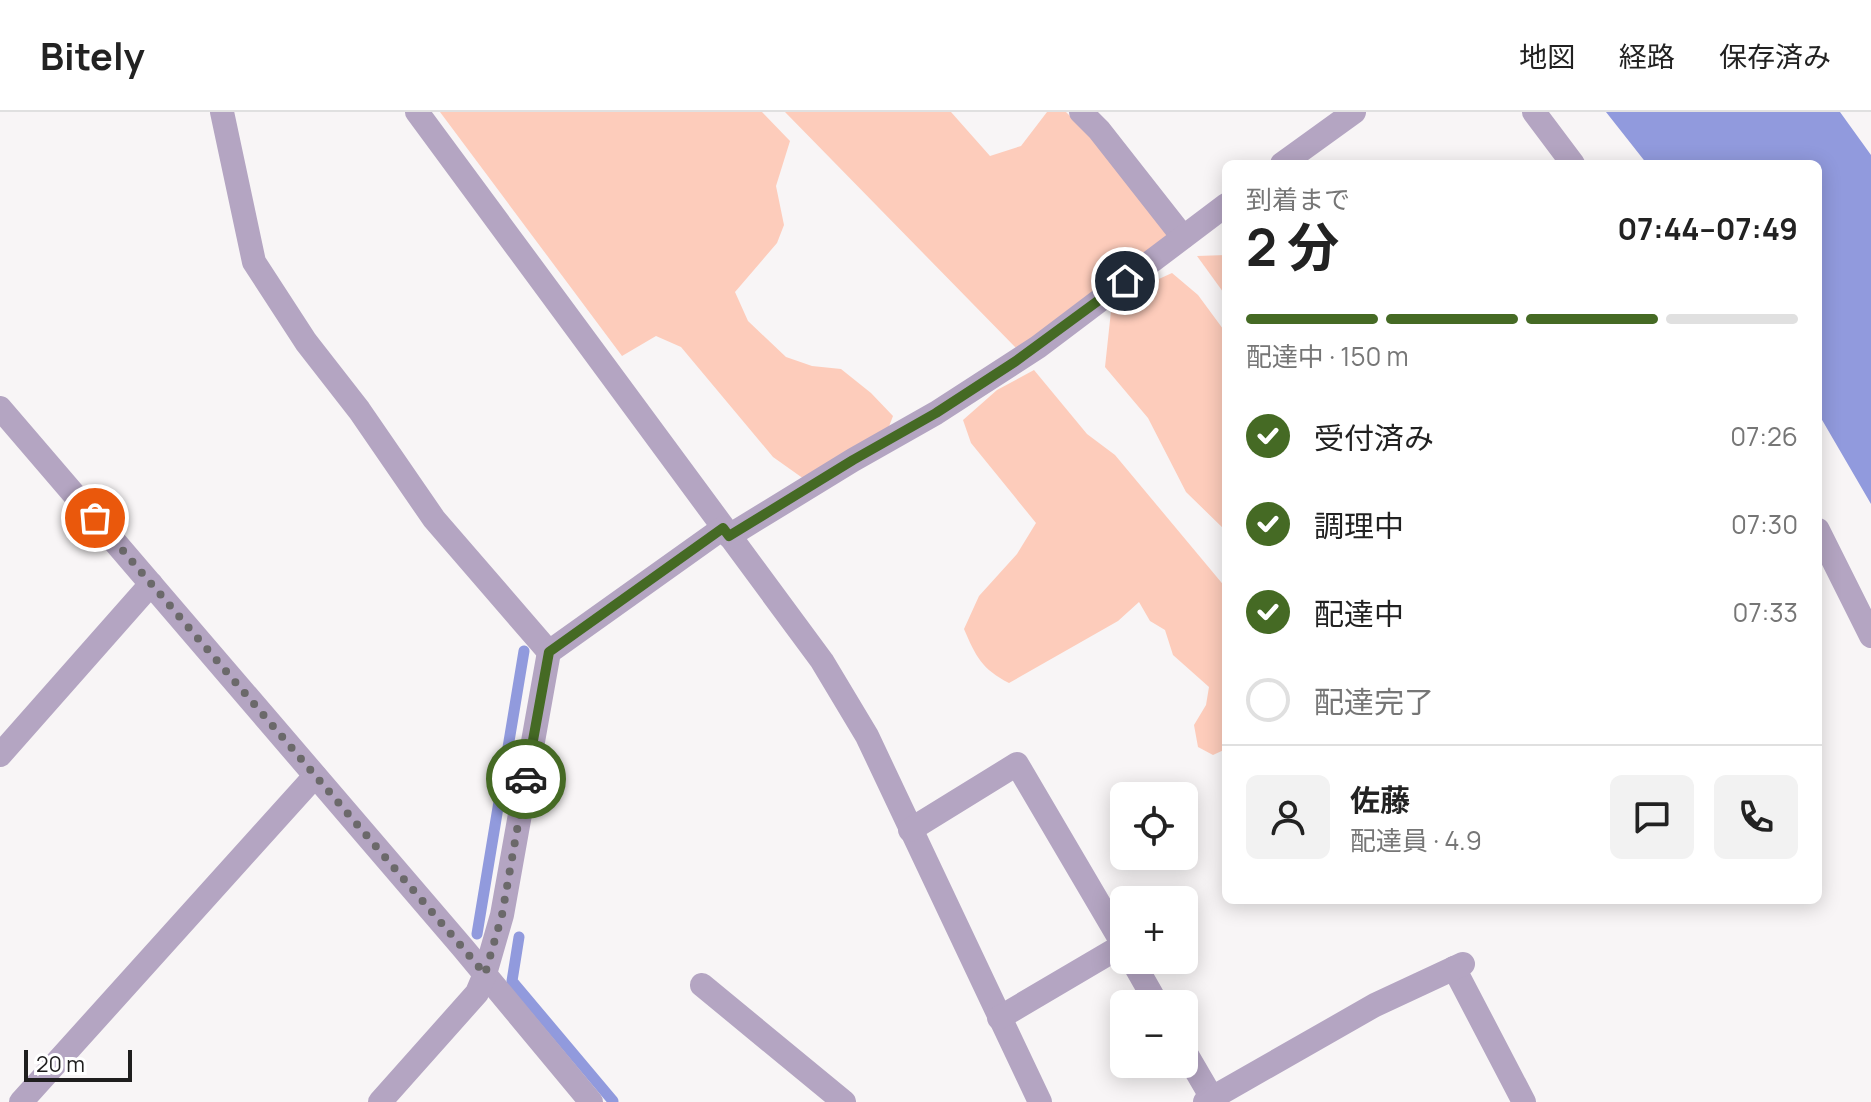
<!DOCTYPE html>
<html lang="ja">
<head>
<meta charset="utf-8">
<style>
	body { margin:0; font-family:Manrope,"Noto Sans JP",sans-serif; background:#f2f2f2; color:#222; height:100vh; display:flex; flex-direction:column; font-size:30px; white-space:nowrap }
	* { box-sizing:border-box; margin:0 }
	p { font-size:26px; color:#767676 }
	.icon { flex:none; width:44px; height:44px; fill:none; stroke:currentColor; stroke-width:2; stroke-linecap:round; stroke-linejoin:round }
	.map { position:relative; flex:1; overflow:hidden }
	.side { position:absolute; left:1222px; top:48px; width:600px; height:744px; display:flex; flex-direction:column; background:#fff; border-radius:12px; box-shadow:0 4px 20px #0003 }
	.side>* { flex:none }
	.tools { position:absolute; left:1110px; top:670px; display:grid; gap:16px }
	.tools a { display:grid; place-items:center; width:88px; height:88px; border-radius:12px; background:#fff; box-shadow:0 4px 20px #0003; font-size:40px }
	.scale { position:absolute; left:24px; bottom:20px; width:108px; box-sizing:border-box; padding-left:8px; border:4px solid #1f1e1e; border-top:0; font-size:22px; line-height:28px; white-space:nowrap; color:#1f1e1e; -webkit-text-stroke:6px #fff; paint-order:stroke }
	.pin { position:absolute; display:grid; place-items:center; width:68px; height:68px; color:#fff; margin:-34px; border:4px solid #fff; border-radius:50%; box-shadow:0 2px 8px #0007 }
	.courier { position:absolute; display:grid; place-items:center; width:80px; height:80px; margin:-40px; border:6px solid #456a24; border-radius:50%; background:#fff; color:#222; box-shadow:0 2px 10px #0007 }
	.summary em { font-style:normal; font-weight:700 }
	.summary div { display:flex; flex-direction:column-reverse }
	.summary { display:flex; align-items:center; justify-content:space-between; height:136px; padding:0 24px }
	h1 { font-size:52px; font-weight:700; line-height:60px }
	.bar { display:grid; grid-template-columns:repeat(4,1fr); gap:12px 8px; align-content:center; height:96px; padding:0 24px }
	.bar i { height:10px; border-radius:6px; background:#e0e0e0 }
	.bar .on { background:#456a24 }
	.bar p { grid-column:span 4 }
	.line { display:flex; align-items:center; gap:20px; padding:0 24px; border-top:2px solid #e0e0e0 }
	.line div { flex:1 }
	.round { display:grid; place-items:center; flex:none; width:84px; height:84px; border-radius:12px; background:#f2f2f2 }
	ol { padding:0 24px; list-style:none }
	li { display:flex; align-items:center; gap:24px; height:88px }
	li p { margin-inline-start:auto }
	li .icon { padding:8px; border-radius:50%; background:#456a24; color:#fff; stroke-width:4 }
	li:last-child { color:#767676 }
	li i { width:44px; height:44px; border:4px solid #e0e0e0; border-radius:50% }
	header { display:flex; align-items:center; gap:48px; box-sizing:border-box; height:112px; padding:0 40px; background:#fff; border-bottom:2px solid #e0e0e0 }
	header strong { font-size:38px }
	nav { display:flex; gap:44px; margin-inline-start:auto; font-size:28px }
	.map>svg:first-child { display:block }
	.green { fill:#fdccbb }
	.water { fill:#919add }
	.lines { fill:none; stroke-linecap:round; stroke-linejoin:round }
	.stream { stroke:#919add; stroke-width:11 }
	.minor { stroke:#b4a5c2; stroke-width:24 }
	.done { stroke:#6b696a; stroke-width:8; stroke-dasharray:0 14.4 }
	.route { stroke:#456a24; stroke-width:10 }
</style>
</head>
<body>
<header>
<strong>Bitely</strong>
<nav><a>地図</a><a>経路</a><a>保存済み</a></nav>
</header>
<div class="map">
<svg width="1871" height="990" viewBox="0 0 1871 990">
	<rect width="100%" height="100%" fill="#f8f5f6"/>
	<g class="green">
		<path d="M 440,0 L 762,0 L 790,29 L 776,74 L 784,113 L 777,131 L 735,180 L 748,209 L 786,245 L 812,254 L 841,257 L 871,281 L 893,304 L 888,317 L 804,367 L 773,345 L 681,235 L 656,224 L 622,244 Z"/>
		<path d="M 785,0 L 951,0 L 990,44 L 1021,34 L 1047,0 L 1066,0 L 1119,53 L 1172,124 L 1017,237 Z"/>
		<path d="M 1226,143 L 1226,184 L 1197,144 Z"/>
		<path d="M 1172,161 L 1198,183 L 1226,221 L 1226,419 L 1186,380 L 1148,306 L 1105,255 L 1111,199 L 1139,176 Z"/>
		<path d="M 1034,258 L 1087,322 L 1115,343 L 1226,476 L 1226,637 L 1213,643 L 1198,635 L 1194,613 L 1206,593 L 1209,575 L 1173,543 L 1165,518 L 1150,509 L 1139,490 L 1118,509 L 1009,571 C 982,557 976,545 964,517 L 979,484 L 1017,442 L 1036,411 L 971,331 L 963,308 L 997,278 Z"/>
	</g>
	<path class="water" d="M 1606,0 L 1840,0 L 1871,43 L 1871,392 L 1818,301 L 1818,52 L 1647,52 Z"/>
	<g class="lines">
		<g class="stream">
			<path d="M 477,822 L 524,539"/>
			<path d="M 519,825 L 512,869 L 613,989"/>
		</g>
		<g class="minor">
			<path d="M 222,0 L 254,150 L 306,230 L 359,298 L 434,407 L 549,540"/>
			<path d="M 417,0 L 822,549 L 867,624 L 1040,990"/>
			<path d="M 1081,0 L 1099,18 L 1183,125"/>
			<path d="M 1534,0 L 1573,52"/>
			<path d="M 1282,52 L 1354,0"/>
			<path d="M 0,296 L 463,836 L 591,990"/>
			<path d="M 1818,418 L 1871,524"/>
			<path d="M 729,424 L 853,348 L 936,301 L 1038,235 L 1226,93"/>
			<path d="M 0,643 L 151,472"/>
			<path d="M 910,718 L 1017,652 L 1124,834"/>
			<path d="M 1132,848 L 1157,892"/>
			<path d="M 1454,856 L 1524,990"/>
			<path d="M 702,873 L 844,990"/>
			<path d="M 999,906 L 1123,833"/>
			<path d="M 1184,938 L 1212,986"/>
			<path d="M 21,990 L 315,664"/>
			<path d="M 380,990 L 477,881 L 485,862 L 502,803 L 549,540 L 723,416"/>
			<path d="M 1205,990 L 1375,893 L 1463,852"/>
		</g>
	</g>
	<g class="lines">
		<path class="done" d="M 95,406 L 485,862 L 502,803 L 526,667"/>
		<path class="route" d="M 526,667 L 549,540 L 723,416 L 729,424 L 853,348 L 936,301 L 1016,249 L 1125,169"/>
	</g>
</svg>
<div class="tools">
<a><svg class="icon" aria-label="locate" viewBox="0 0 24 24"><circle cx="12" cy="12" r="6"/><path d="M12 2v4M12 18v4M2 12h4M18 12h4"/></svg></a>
<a>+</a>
<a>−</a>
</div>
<div class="scale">20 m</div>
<div class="pin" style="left:95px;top:406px;background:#ea580c"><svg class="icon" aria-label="bag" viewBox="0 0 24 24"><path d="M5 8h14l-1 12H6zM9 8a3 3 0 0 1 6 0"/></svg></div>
<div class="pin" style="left:1125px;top:169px;background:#1f2937"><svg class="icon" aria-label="home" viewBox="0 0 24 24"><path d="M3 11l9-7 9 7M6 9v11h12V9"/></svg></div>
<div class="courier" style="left:526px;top:667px"><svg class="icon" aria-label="car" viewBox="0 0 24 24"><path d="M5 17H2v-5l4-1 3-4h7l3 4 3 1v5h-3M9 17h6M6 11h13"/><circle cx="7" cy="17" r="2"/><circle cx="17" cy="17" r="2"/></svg></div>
<section class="side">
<div class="summary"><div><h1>2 分</h1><p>到着まで</p></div><em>07:44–07:49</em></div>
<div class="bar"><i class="on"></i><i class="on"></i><i class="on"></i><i></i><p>配達中 · 150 m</p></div>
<ol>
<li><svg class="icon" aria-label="check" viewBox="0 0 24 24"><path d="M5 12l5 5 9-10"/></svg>受付済み<p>07:26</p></li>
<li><svg class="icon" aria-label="check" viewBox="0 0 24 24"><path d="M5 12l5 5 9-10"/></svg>調理中<p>07:30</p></li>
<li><svg class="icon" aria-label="check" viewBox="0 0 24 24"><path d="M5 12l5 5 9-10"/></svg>配達中<p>07:33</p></li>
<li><i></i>配達完了</li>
</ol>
<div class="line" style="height:144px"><a class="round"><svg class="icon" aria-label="person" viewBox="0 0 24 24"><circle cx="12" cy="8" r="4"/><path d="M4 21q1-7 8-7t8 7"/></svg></a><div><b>佐藤</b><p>配達員 · 4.9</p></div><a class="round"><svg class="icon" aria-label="chat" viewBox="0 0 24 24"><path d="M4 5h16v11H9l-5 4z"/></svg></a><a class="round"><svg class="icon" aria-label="phone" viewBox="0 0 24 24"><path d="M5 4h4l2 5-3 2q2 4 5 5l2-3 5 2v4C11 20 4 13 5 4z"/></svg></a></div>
</section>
</div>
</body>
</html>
